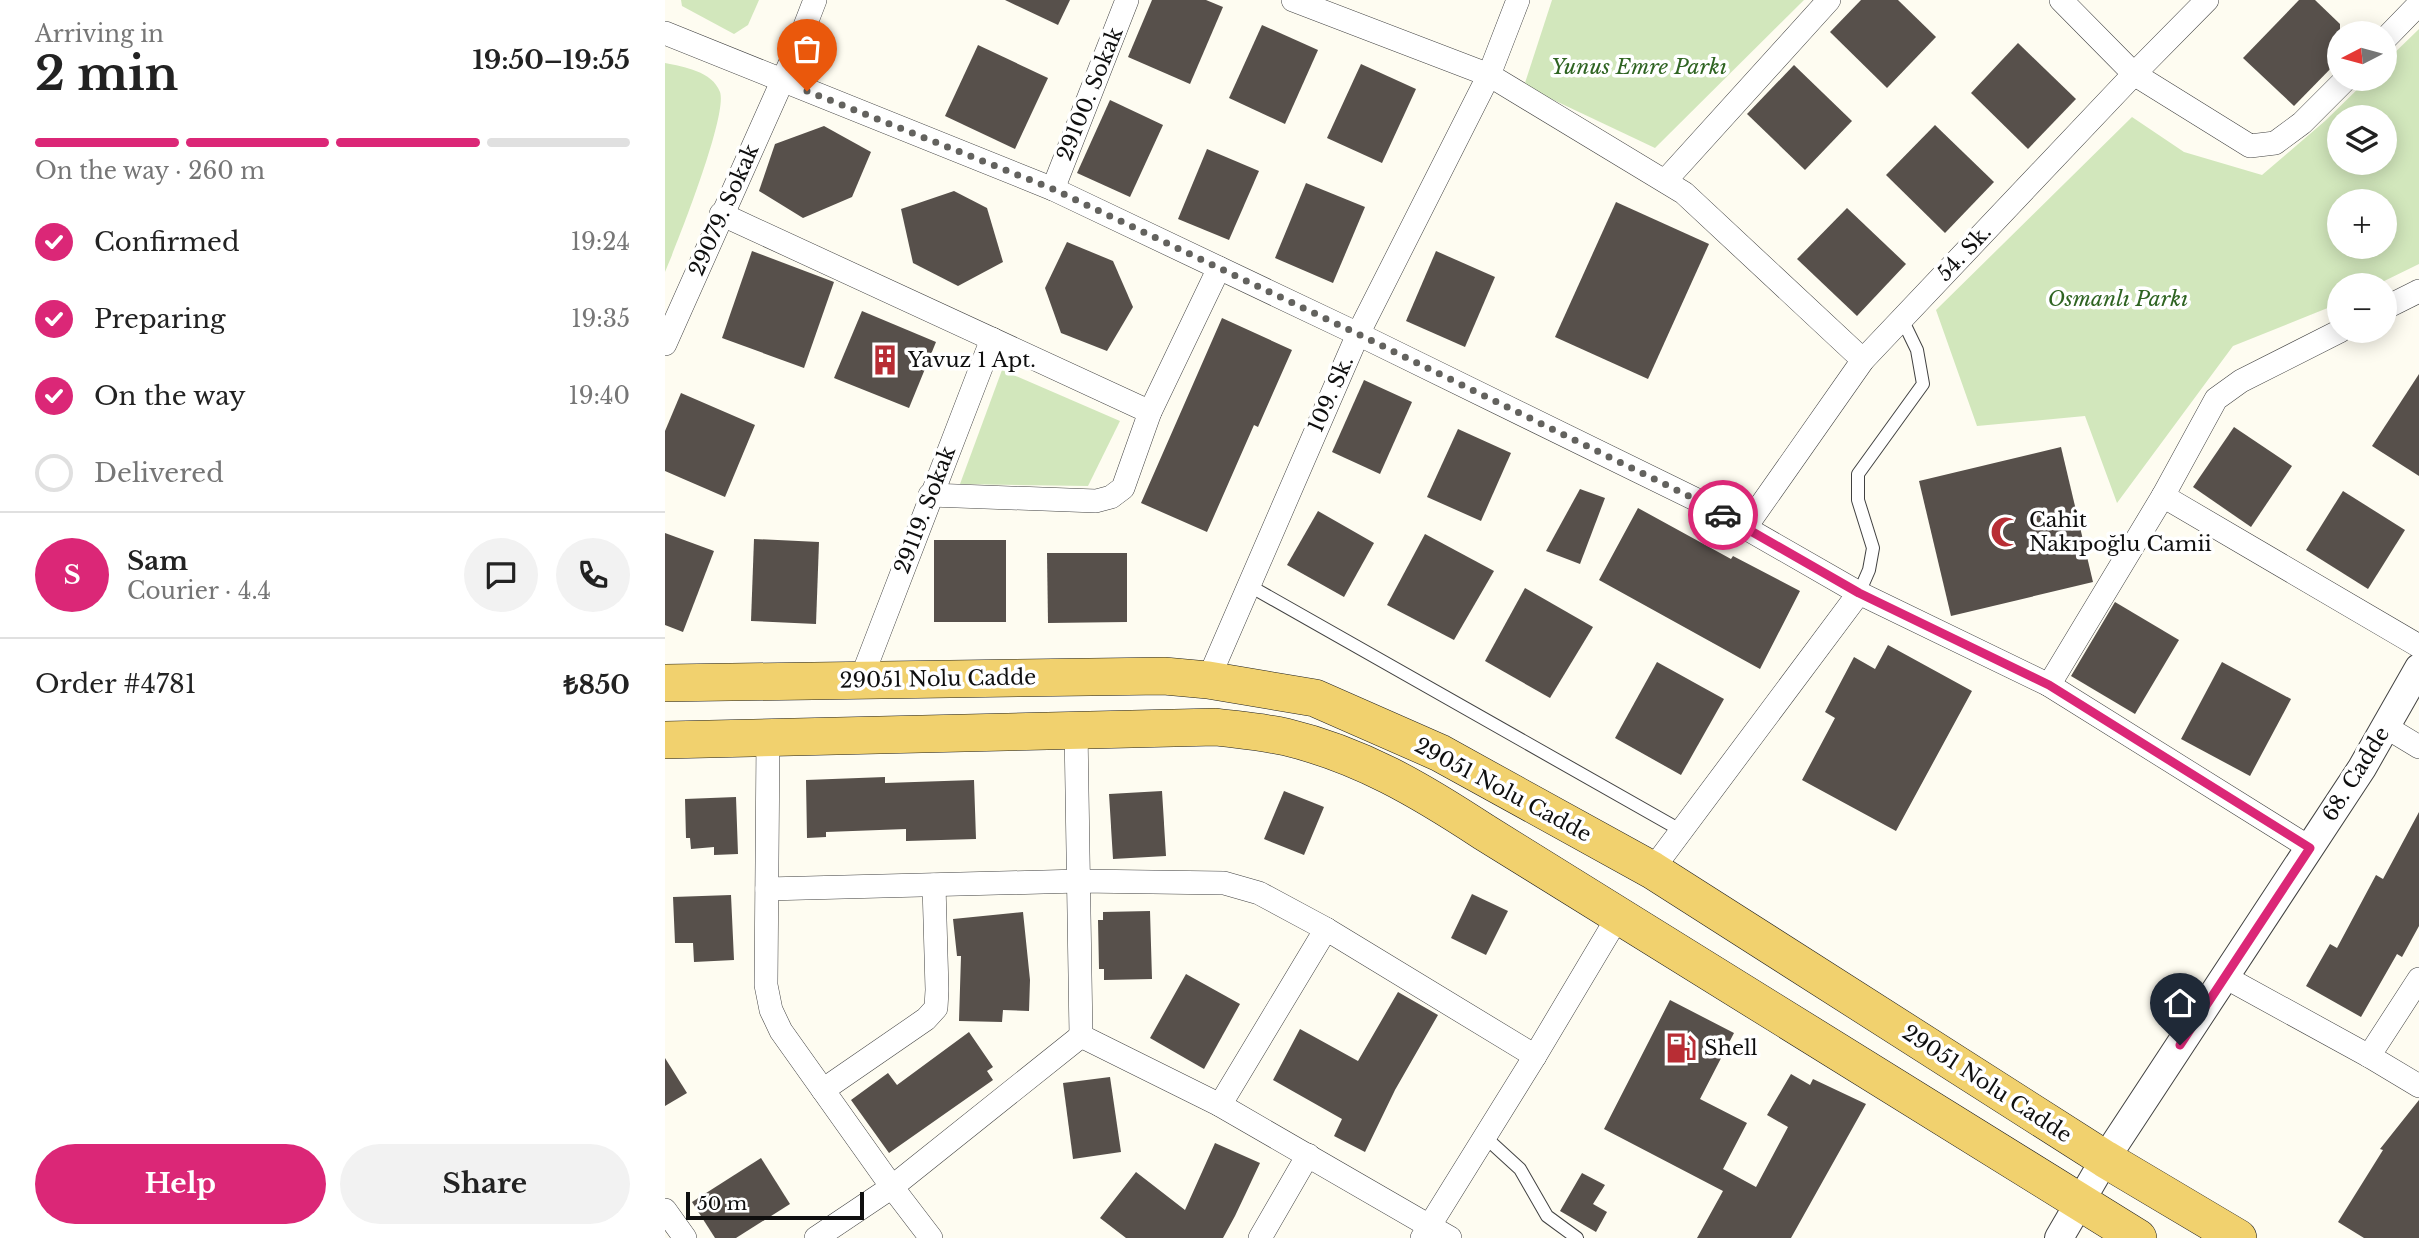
<!DOCTYPE html>
<html lang="en">
<head>
<meta charset="utf-8">
<style>
	body { margin:0; font-family:"Libre Baskerville",serif; background:#f2f2f2; color:#222; height:100vh; display:flex; flex-direction:column; font-size:26px; white-space:nowrap }
	* { box-sizing:border-box; margin:0 }
	p { font-size:23px; color:#767676 }
	.icon { flex:none; width:38px; height:38px; fill:none; stroke:currentColor; stroke-width:2; stroke-linecap:round; stroke-linejoin:round }
	.map { position:relative; flex:1; overflow:hidden }
	.details { display:flex; flex-direction:column; background:#fff; width:665px }
	.details>* { flex:none }
	.needle { width:46px; rotate:264deg }
	.controls { position:absolute; left:1662px; top:21px; display:grid; gap:14px }
	.controls a { display:grid; place-items:center; width:70px; height:70px; border-radius:50%; background:#fff; box-shadow:0 4px 18px #0003; font-size:35px }
	.scale { position:absolute; left:21px; bottom:18px; width:178px; box-sizing:border-box; padding-left:7px; border:4px solid #0f0f0f; border-top:0; font-size:19px; line-height:24px; white-space:nowrap; color:#0f0f0f; -webkit-text-stroke:5px #fff; paint-order:stroke }
	.pin { position:absolute; display:grid; place-items:center; width:60px; height:60px; color:#fff; margin:-72px -30px; border-radius:50% 50% 50% 0; rotate:-45deg; box-shadow:0 0 7px #0007 }
	.pin .icon { rotate:45deg }
	.courier { position:absolute; display:grid; place-items:center; width:70px; height:70px; margin:-35px; border:5px solid #db2777; border-radius:50%; background:#fff; color:#222; box-shadow:0 2px 9px #0007 }
	.head em { font-style:normal; font-weight:700 }
	.head div { display:flex; flex-direction:column-reverse }
	.head { display:flex; align-items:center; justify-content:space-between; height:119px; padding:0 35px }
	h1 { font-size:46px; font-weight:700; line-height:52px }
	.bar { display:grid; grid-template-columns:repeat(4,1fr); gap:10px 7px; align-content:center; height:84px; padding:0 35px }
	.bar i { height:9px; border-radius:5px; background:#e0e0e0 }
	.bar .selected { background:#db2777 }
	.bar p { grid-column:span 4 }
	.line { display:flex; align-items:center; gap:18px; padding:0 35px; border-top:2px solid #e0e0e0 }
	.line div { flex:1 }
	.round { display:grid; place-items:center; flex:none; width:74px; height:74px; border-radius:37px; background:#f2f2f2 }
	ol { padding:0 35px; list-style:none }
	li { display:flex; align-items:center; gap:21px; height:77px }
	li p { margin-inline-start:auto }
	li .icon { padding:7px; border-radius:50%; background:#db2777; color:#fff; stroke-width:4 }
	li:last-child { color:#767676 }
	li i { width:38px; height:38px; border:4px solid #e0e0e0; border-radius:50% }
	.primary-button { display:flex; gap:14px; margin-top:auto; padding:14px 35px }
	.primary-button a { flex:1; height:80px; border-radius:42px; background:#db2777; color:#fff; font-size:28px; font-weight:700; line-height:80px; text-align:center }
	.primary-button a+a { background:#f2f2f2; color:#222 }
	main { display:flex; flex:1; min-height:0 }
	.map>svg:first-child { display:block }
	.green { fill:#d2e7bc; fill-rule:evenodd }
	.building { fill:#57504b }
	.lines { fill:none; stroke-linecap:round; stroke-linejoin:round }
	.service-casing { stroke:#424242; stroke-width:14 }
	.minor-casing { stroke:#424242; stroke-width:24 }
	.tertiary-casing { stroke:#424242; stroke-width:30 }
	.primary-casing { stroke:#202020; stroke-width:38 }
	.service { stroke:#fff; stroke-width:12 }
	.minor { stroke:#fff; stroke-width:23 }
	.tertiary { stroke:#fff; stroke-width:28 }
	.primary { stroke:#f1d16e; stroke-width:37 }
	.done { stroke:#63625e; stroke-width:7; stroke-dasharray:0 12.6 }
	.route { stroke:#db2777; stroke-width:9 }
	.labels { text-anchor:middle; dominant-baseline:central; stroke-width:7; stroke-linejoin:round; paint-order:stroke }
	.park-label { font-size:21px; font-style:italic; fill:#2f6422; stroke:#fff }
	.street-label { font-size:21px; fill:#0f0f0f; stroke:#fff }
	.poi-label { font-size:21px; fill:#0f0f0f; stroke:#fff; text-anchor:start }
</style>
</head>
<body>
<main>
<section class="details">
<div class="head"><div><h1>2 min</h1><p>Arriving in</p></div><em>19:50–19:55</em></div>
<div class="bar"><i class="selected"></i><i class="selected"></i><i class="selected"></i><i></i><p>On the way · 260 m</p></div>
<ol>
<li><svg class="icon" aria-label="check" viewBox="0 0 24 24"><path d="M5 12l5 5 9-10"/></svg>Confirmed<p>19:24</p></li>
<li><svg class="icon" aria-label="check" viewBox="0 0 24 24"><path d="M5 12l5 5 9-10"/></svg>Preparing<p>19:35</p></li>
<li><svg class="icon" aria-label="check" viewBox="0 0 24 24"><path d="M5 12l5 5 9-10"/></svg>On the way<p>19:40</p></li>
<li><i></i>Delivered</li>
</ol>
<div class="line" style="height:126px"><b class="round" style="background:#db2777;color:#fff">S</b><div><b>Sam</b><p>Courier · 4.4</p></div><a class="round"><svg class="icon" aria-label="chat" viewBox="0 0 24 24"><path d="M4 5h16v11H9l-5 4z"/></svg></a><a class="round"><svg class="icon" aria-label="phone" viewBox="0 0 24 24"><path d="M5 4h4l2 5-3 2q2 4 5 5l2-3 5 2v4C11 20 4 13 5 4z"/></svg></a></div>
<div class="line" style="height:91px"><div>Order #4781</div><b>₺850</b></div>
<div class="primary-button"><a>Help</a><a>Share</a></div>
</section>
<div class="map">
<svg width="1754" height="1238" viewBox="0 0 1754 1238">
	<rect width="100%" height="100%" fill="#fefcf1"/>
	<g class="green">
		<path d="M 16,0 L 94,0 L 83,25 L 69,34 L 17,6 Z"/>
		<path d="M 887,0 L 1139,0 L 990,148 L 859,86 Z"/>
		<path d="M 1754,29 L 1754,264 L 1711,285 L 1675,285 L 1675,303 L 1568,346 L 1452,503 L 1420,416 L 1312,426 L 1271,310 L 1467,117 L 1519,152 L 1597,175 L 1660,121 L 1703,79 L 1720,79 L 1720,62 ZM 1720,117 L 1720,163 L 1675,163 L 1675,117 ZM 1675,201 L 1720,201 L 1720,247 L 1675,247 Z"/>
		<path d="M 0,63 C 19,67 47,71 55,92 C 63,115 12,244 0,272 Z"/>
		<path d="M 337,370 L 455,421 L 423,486 L 295,484 Z"/>
	</g>
	<g class="building">
		<path d="M 340,0 L 405,0 L 393,25 Z"/>
		<path d="M 487,0 L 541,0 L 558,7 L 525,84 L 463,57 Z"/>
		<path d="M 1196,0 L 1233,0 L 1271,37 L 1222,88 L 1165,32 Z"/>
		<path d="M 1634,0 L 1650,0 L 1675,24 L 1675,59 L 1629,106 L 1578,58 Z"/>
		<path d="M 597,25 L 653,50 L 620,124 L 564,98 Z"/>
		<path d="M 1353,43 L 1411,99 L 1363,149 L 1306,93 Z"/>
		<path d="M 313,45 L 383,78 L 350,149 L 280,116 Z"/>
		<path d="M 696,64 L 751,89 L 717,163 L 662,138 Z"/>
		<path d="M 1129,65 L 1187,121 L 1140,170 L 1082,114 Z"/>
		<path d="M 445,100 L 498,125 L 465,197 L 412,173 Z"/>
		<path d="M 1270,125 L 1329,182 L 1280,233 L 1221,175 Z"/>
		<path d="M 159,126 L 206,152 L 187,197 L 138,218 L 94,191 L 110,144 Z"/>
		<path d="M 542,149 L 594,171 L 564,240 L 513,219 Z"/>
		<path d="M 641,183 L 700,207 L 668,283 L 610,258 Z"/>
		<path d="M 289,191 L 322,208 L 338,262 L 293,286 L 248,263 L 236,209 Z"/>
		<path d="M 951,202 L 1044,244 L 983,379 L 890,337 Z"/>
		<path d="M 1182,208 L 1241,264 L 1192,316 L 1132,259 Z"/>
		<path d="M 402,242 L 448,261 L 468,307 L 442,351 L 396,333 L 380,288 Z"/>
		<path d="M 87,251 L 169,282 L 139,368 L 57,338 Z"/>
		<path d="M 771,251 L 830,277 L 800,347 L 741,321 Z"/>
		<path d="M 197,311 L 271,342 L 244,408 L 169,378 Z"/>
		<path d="M 557,318 L 627,350 L 593,427 L 589,425 L 542,532 L 476,503 Z"/>
		<path d="M 1754,374 L 1754,476 L 1707,446 Z"/>
		<path d="M 699,380 L 747,402 L 715,474 L 667,452 Z"/>
		<path d="M 16,393 L 90,425 L 60,497 L 0,471 L 0,431 Z"/>
		<path d="M 1569,427 L 1627,466 L 1586,527 L 1528,487 Z"/>
		<path d="M 793,429 L 846,453 L 816,521 L 762,497 Z"/>
		<path d="M 1396,447 L 1428,582 L 1286,616 L 1254,481 Z"/>
		<path d="M 915,489 L 940,498 L 915,564 L 881,551 Z"/>
		<path d="M 1678,491 L 1740,530 L 1703,589 L 1641,550 Z"/>
		<path d="M 973,508 L 1066,559 L 1068,556 L 1135,591 L 1095,669 L 934,580 Z"/>
		<path d="M 653,511 L 709,543 L 679,597 L 622,565 Z"/>
		<path d="M 0,533 L 49,551 L 18,632 L 0,625 Z"/>
		<path d="M 760,534 L 829,571 L 789,640 L 722,605 Z"/>
		<path d="M 89,539 L 154,542 L 151,624 L 86,621 Z"/>
		<rect x="269" y="540" width="72" height="82"/>
		<path d="M 382,553 L 462,553 L 462,622 L 383,623 Z"/>
		<path d="M 860,588 L 928,627 L 885,698 L 820,661 Z"/>
		<path d="M 1450,602 L 1514,640 L 1470,714 L 1406,676 Z"/>
		<path d="M 1223,645 L 1307,691 L 1231,831 L 1137,780 L 1170,718 L 1160,712 L 1189,657 L 1210,669 Z"/>
		<path d="M 992,662 L 1059,699 L 1016,775 L 950,738 Z"/>
		<path d="M 1557,662 L 1626,699 L 1585,776 L 1516,739 Z"/>
		<path d="M 220,777 L 220,783 L 309,780 L 311,839 L 241,841 L 241,829 L 161,832 L 161,837 L 142,838 L 141,780 Z"/>
		<path d="M 497,791 L 501,856 L 448,859 L 444,794 Z"/>
		<path d="M 619,791 L 659,807 L 639,855 L 599,839 Z"/>
		<path d="M 71,797 L 73,854 L 49,855 L 49,847 L 26,849 L 25,838 L 21,838 L 20,799 Z"/>
		<path d="M 1754,812 L 1754,926 L 1737,957 L 1732,954 L 1696,1017 L 1641,986 L 1665,944 L 1672,948 L 1711,875 L 1718,879 Z"/>
		<path d="M 807,894 L 843,911 L 821,955 L 786,938 Z"/>
		<path d="M 66,895 L 69,960 L 29,962 L 28,943 L 10,943 L 8,897 Z"/>
		<path d="M 485,911 L 487,979 L 439,980 L 439,969 L 434,969 L 433,920 L 438,920 L 438,912 Z"/>
		<path d="M 358,912 L 365,980 L 364,1011 L 338,1010 L 337,1022 L 294,1021 L 296,956 L 292,956 L 288,919 Z"/>
		<path d="M 521,974 L 575,1004 L 539,1069 L 485,1038 Z"/>
		<path d="M 733,992 L 773,1015 L 730,1090 L 700,1152 L 669,1136 L 677,1119 L 608,1080 L 635,1029 L 693,1061 Z"/>
		<path d="M 1005,1000 L 1069,1033 L 1035,1099 L 1082,1123 L 1058,1169 L 1091,1187 L 1123,1127 L 1102,1115 L 1126,1074 L 1145,1085 L 1148,1079 L 1201,1104 L 1126,1238 L 1032,1238 L 1058,1191 L 939,1129 Z"/>
		<path d="M 304,1032 L 328,1067 L 322,1071 L 328,1080 L 224,1153 L 186,1100 L 223,1073 L 232,1085 Z"/>
		<path d="M 0,1058 L 22,1093 L 0,1106 Z"/>
		<path d="M 445,1077 L 456,1152 L 408,1159 L 398,1083 Z"/>
		<path d="M 1754,1100 L 1754,1238 L 1699,1238 L 1673,1222 L 1718,1150 L 1715,1149 Z"/>
		<path d="M 550,1143 L 595,1163 L 570,1216 L 558,1238 L 461,1238 L 435,1218 L 471,1172 L 520,1210 Z"/>
		<path d="M 96,1158 L 125,1204 L 71,1238 L 50,1238 L 27,1202 Z"/>
		<path d="M 917,1173 L 940,1185 L 928,1204 L 942,1212 L 931,1232 L 895,1211 Z"/>
	</g>
	<g class="lines">
		<g class="service-casing">
			<g id="service">
				<path d="M 583,585 L 1017,831"/>
				<path d="M 1194,593 L 1204,570 L 1208,548 L 1193,500 L 1193,474 L 1258,384 L 1252,350 L 1237,319"/>
				<path d="M 820,1137 L 855,1169 L 882,1216 L 912,1238"/>
			</g>
		</g>
		<g class="minor-casing">
			<g id="minor">
				<path d="M 628,0 L 824,75 L 1019,193 L 1198,360"/>
				<path d="M 1396,0 L 1469,74 L 1585,146 L 1610,143 L 1637,123 L 1681,79"/>
				<path d="M 0,33 L 388,189 L 693,334 L 1032,500 L 1194,593 L 1384,685 L 1645,848"/>
				<path d="M 1720,39 L 1754,4"/>
				<path d="M 1000,181 L 1164,0"/>
				<path d="M 388,189 L 462,0"/>
				<path d="M 56,214 L 485,412"/>
				<path d="M 1720,308 L 1754,291"/>
				<path d="M 0,344 L 128,57 L 150,0"/>
				<path d="M 265,495 L 431,501 L 446,497 L 458,488 L 485,412 L 554,268"/>
				<path d="M 1498,496 L 1754,646"/>
				<path d="M 1080,528 L 1198,360 L 1469,74 L 1542,0"/>
				<path d="M 543,680 L 693,334 L 824,75 L 853,0"/>
				<path d="M 195,682 L 327,339"/>
				<path d="M 1384,685 L 1498,496 L 1551,399 L 1576,381 L 1675,331"/>
				<path d="M 1721,727 L 1754,747"/>
				<path d="M 411,729 L 416,1036 L 555,1105 L 785,1238"/>
				<path d="M 103,739 L 101,985 L 106,1010 L 116,1031 L 227,1187 L 151,1238"/>
				<path d="M 987,870 L 1194,593"/>
				<path d="M 102,889 L 415,881 L 559,883 L 594,893 L 661,929"/>
				<path d="M 1560,977 L 1704,1056 L 1754,1086"/>
				<path d="M 1704,1056 L 1754,979"/>
				<path d="M 158,1090 L 261,1019 L 271,1008 L 272,990 L 269,885"/>
				<path d="M 555,1105 L 661,929 L 870,1056"/>
				<path d="M 0,1210 L 20,1238"/>
				<path d="M 266,1238 L 227,1187 L 416,1036"/>
				<path d="M 595,1238 L 643,1155"/>
				<path d="M 757,1238 L 870,1056 L 954,915"/>
			</g>
		</g>
		<g class="tertiary-casing">
			<path id="tertiary" d="M 1394,1238 L 1440,1159 L 1697,768 L 1754,668"/>
		</g>
		<g class="primary-casing">
			<g id="primary">
				<path d="M 0,683 L 499,676 L 543,680 L 650,698 L 775,753 L 987,870 L 1440,1159 L 1573,1238"/>
				<path d="M 0,740 L 551,727 C 574,730 598,732 621,737 C 696,755 755,790 819,832 L 1473,1238"/>
			</g>
		</g>
		<use href="#service" class="service"/>
		<use href="#minor" class="minor"/>
		<use href="#tertiary" class="tertiary"/>
		<use href="#primary" class="primary"/>
	</g>
	<g class="lines">
		<path class="done" d="M 142,91 L 388,189 L 693,334 L 1032,500 L 1058,515"/>
		<path class="route" d="M 1058,515 L 1194,593 L 1384,685 L 1645,848 L 1515,1045"/>
	</g>
	<defs>
		<g id="building-bare" transform="scale(2.415)"><path d="M-4-6H4V6H1V3H-1V6H-4ZM-2.5-4.3h1.7v1.8h-1.7ZM.8-4.3h1.7v1.8H.8ZM-2.5-1h1.7V.8h-1.7ZM.8-1h1.7V.8H.8Z" fill="#b82d34" stroke="#fff" stroke-width="2.5" paint-order="stroke"/></g>
		<g id="mosque-bare" transform="scale(2.415)"><path d="M3.5-4.9A6 6 0 1 0 3.5 4.9A5 5 0 1 1 3.5-4.9Z" fill="#b82d34" stroke="#fff" stroke-width="2.5" paint-order="stroke"/></g>
		<g id="fuel-bare" transform="scale(2.415)"><path d="M-5.5-6h7V0h2V4h1.3V-2.5L3-4.5l.8-.8L6-3V5H2.5V1h-1V6h-7ZM-4.2-4.7v3.2H.2V-4.7Z" fill="#b82d34" stroke="#fff" stroke-width="2.5" paint-order="stroke"/></g>
	</defs>
	<g fill-rule="evenodd">
		<use href="#building-bare" x="220" y="360"/>
		<use href="#mosque-bare" x="1341" y="532"/>
		<use href="#fuel-bare" x="1016" y="1048"/>
	</g>
	<g class="labels">
		<g class="park-label">
			<text x="974" y="67">Yunus Emre Parkı</text>
			<text x="1453" y="299">Osmanlı Parkı</text>
		</g>
		<g class="street-label">
			<text transform="translate(425 94) rotate(-68)">29100. Sokak</text>
			<text transform="translate(59 210) rotate(-66)">29079. Sokak</text>
			<text transform="translate(1299 253) rotate(-47)">54. Sk.</text>
			<text transform="translate(666 394) rotate(-66)">109. Sk.</text>
			<text transform="translate(260 510) rotate(-69)">29119. Sokak</text>
			<text transform="translate(273 679) rotate(-1)">29051 Nolu Cadde</text>
			<text transform="translate(1691 774) rotate(-58)">68. Cadde</text>
			<text transform="translate(838 790) rotate(28)">29051 Nolu Cadde</text>
			<text transform="translate(1322 1084) rotate(33)">29051 Nolu Cadde</text>
		</g>
		<g class="poi-label">
			<text x="243" y="360">Yavuz 1 Apt.</text>
			<text x="1364" y="520">Cahit<tspan x="1364" dy="24">Nakıpoğlu Camii</tspan></text>
			<text x="1039" y="1048">Shell</text>
		</g>
	</g>
</svg>
<div class="controls">
<a><svg class="needle" viewBox="-14 -14 28 28"><path d="M0-13l5 13h-10z" fill="#e53935"/><path d="M0 13l5-13h-10z" fill="#767676"/></svg></a>
<a><svg class="icon" aria-label="layers" viewBox="0 0 24 24"><path d="M12 4l9 5-9 5-9-5zM3 14l9 5 9-5"/></svg></a>
<a>+</a>
<a>−</a>
</div>
<div class="scale">50 m</div>
<div class="pin" style="left:142px;top:91px;background:#ea580c"><svg class="icon" aria-label="bag" viewBox="0 0 24 24"><path d="M5 8h14l-1 12H6zM9 8a3 3 0 0 1 6 0"/></svg></div>
<div class="pin" style="left:1515px;top:1045px;background:#1f2937"><svg class="icon" aria-label="home" viewBox="0 0 24 24"><path d="M3 11l9-7 9 7M6 9v11h12V9"/></svg></div>
<div class="courier" style="left:1058px;top:515px"><svg class="icon" aria-label="car" viewBox="0 0 24 24"><path d="M5 17H2v-5l4-1 3-4h7l3 4 3 1v5h-3M9 17h6M6 11h13"/><circle cx="7" cy="17" r="2"/><circle cx="17" cy="17" r="2"/></svg></div>
</div>
</main>
</body>
</html>
